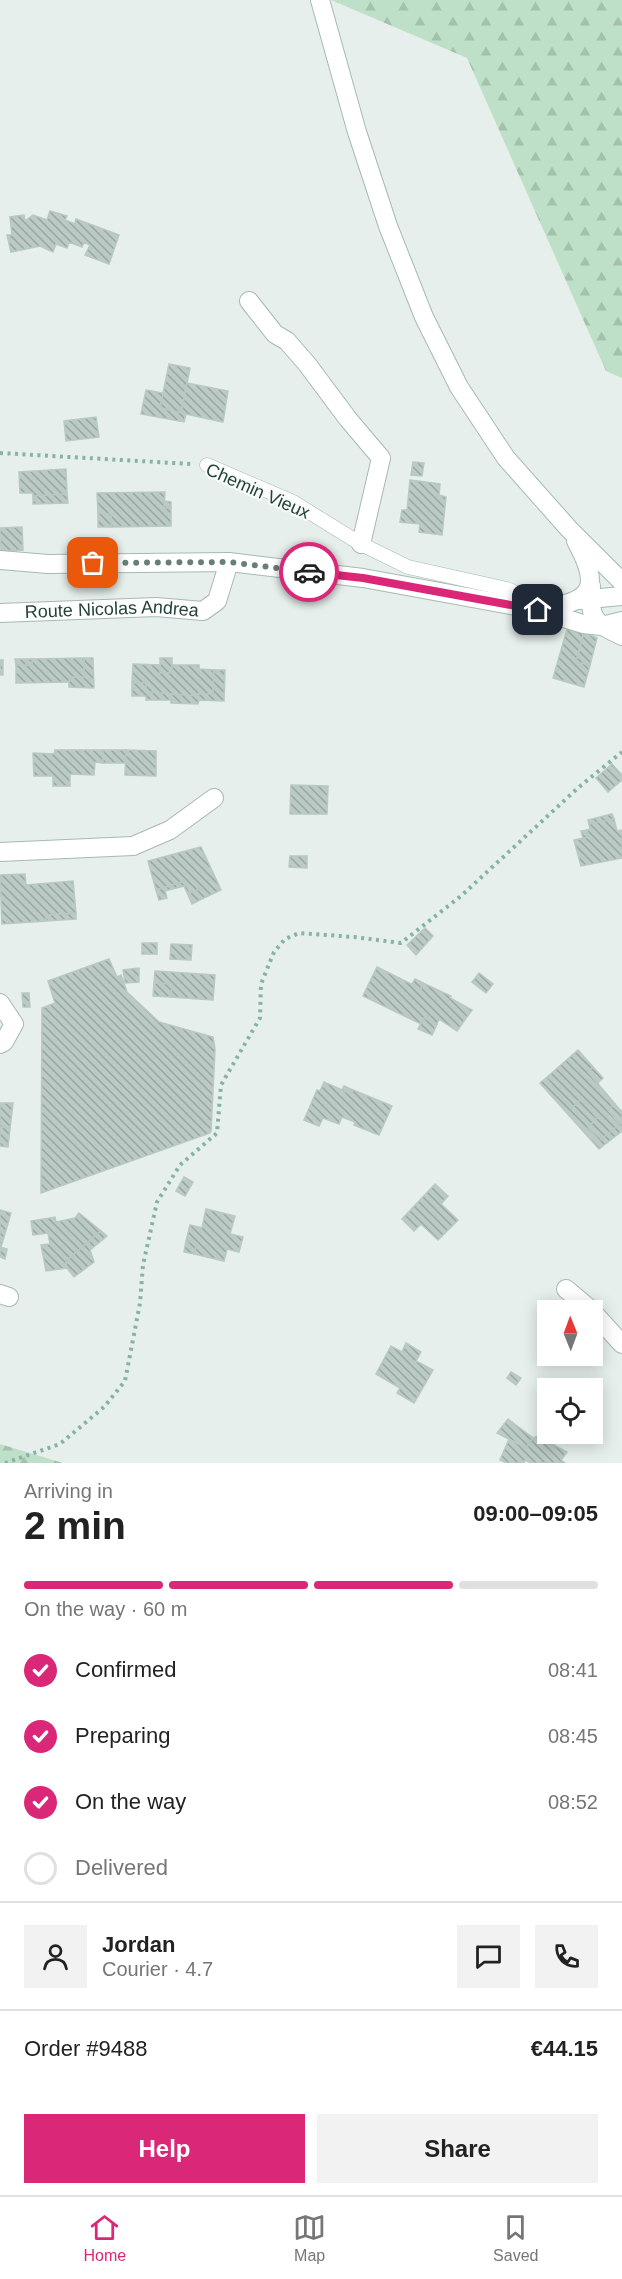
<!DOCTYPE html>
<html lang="en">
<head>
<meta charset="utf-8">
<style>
	body { margin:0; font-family:Arial,sans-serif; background:#f2f2f2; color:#222; height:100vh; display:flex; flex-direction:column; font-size:22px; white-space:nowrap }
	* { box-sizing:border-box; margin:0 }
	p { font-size:20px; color:#767676 }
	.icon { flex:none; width:33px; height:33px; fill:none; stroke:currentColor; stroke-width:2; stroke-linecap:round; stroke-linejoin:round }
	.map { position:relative; height:1463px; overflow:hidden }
	.drawer { display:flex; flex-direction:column; background:#fff; flex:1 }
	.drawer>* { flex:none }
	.needle { width:39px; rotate:359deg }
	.controls { position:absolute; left:537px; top:1300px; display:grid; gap:12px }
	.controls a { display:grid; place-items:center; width:66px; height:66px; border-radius:0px; background:#fff; box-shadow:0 3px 15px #0003; font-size:30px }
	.pin { position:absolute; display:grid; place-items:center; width:51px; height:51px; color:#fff; margin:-26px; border-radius:12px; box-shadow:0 3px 9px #0006 }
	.courier { position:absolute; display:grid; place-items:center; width:60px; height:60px; margin:-30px; border:4px solid #db2777; border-radius:50%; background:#fff; color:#222; box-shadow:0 2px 8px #0007 }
	.headline em { font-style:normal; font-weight:700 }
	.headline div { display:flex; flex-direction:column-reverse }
	.headline { display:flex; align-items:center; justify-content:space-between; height:102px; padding:0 24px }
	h1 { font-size:39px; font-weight:700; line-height:45px }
	.bar { display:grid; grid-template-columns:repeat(4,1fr); gap:9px 6px; align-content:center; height:72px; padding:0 24px }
	.bar i { height:8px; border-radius:4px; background:#e0e0e0 }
	.bar .active { background:#db2777 }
	.bar p { grid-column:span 4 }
	.line { display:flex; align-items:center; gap:15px; padding:0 24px; border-top:2px solid #e0e0e0 }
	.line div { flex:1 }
	.round { display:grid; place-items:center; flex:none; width:63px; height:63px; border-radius:0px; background:#f2f2f2 }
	ol { padding:0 24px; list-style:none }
	li { display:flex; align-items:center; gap:18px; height:66px }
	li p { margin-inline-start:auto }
	li .icon { padding:6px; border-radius:50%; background:#db2777; color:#fff; stroke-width:4 }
	li:last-child { color:#767676 }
	li i { width:33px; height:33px; border:3px solid #e0e0e0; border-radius:50% }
	.cta { display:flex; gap:12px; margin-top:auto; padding:12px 24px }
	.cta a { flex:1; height:69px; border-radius:0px; background:#db2777; color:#fff; font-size:24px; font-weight:700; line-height:69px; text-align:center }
	.cta a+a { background:#f2f2f2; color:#222 }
	.dock { display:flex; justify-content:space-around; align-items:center; height:84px; border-top:2px solid #e0e0e0; background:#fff; font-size:16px; color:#767676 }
	.dock a { display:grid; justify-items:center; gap:3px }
	.dock .active { color:#db2777 }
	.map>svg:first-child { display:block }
	.forest { fill:url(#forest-firs) }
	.building { fill:url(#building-back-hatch); stroke:#b8c9c2; stroke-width:1.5 }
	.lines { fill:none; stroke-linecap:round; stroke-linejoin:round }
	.lane-casing { stroke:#a8b8b2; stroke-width:15 }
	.street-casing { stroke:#a8b8b2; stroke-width:20 }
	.secondary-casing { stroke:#a4bbb3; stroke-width:20 }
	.path { stroke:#86b3a5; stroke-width:4; stroke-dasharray:3 4.5; stroke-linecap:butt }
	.lane { stroke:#fff; stroke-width:14 }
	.street { stroke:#fff; stroke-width:18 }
	.secondary { stroke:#fff; stroke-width:18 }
	.done { stroke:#687f78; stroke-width:6; stroke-dasharray:0 10.8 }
	.route { stroke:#db2777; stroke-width:8 }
	.labels { text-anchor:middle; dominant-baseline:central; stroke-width:4.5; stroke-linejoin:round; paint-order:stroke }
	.street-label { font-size:18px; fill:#24423a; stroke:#f7fbf9 }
</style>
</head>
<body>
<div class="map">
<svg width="622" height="1463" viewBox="0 0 622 1463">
	<defs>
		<pattern id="forest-firs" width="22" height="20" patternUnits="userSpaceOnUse" patternTransform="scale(1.5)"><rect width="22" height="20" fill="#bfe0c8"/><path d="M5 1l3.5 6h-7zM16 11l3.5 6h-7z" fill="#a4c1ad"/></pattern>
		<pattern id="building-back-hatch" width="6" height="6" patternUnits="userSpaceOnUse" patternTransform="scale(1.5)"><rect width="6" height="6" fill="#bbcac4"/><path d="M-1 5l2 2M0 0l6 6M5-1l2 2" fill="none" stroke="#98a6a0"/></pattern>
	</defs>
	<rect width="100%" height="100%" fill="#e6efeb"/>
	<g class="forest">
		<path d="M 331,0 L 622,0 L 622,378 L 606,371 L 467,58 Z"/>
		<path d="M 0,1444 L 63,1463 L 0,1463 Z"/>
	</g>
	<g class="building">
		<path d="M 50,211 L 67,216 L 65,220 L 75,224 L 76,219 L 119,235 L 109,264 L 85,255 L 90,245 L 84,242 L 82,247 L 69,242 L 67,248 L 56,244 L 53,252 L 40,246 L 11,252 L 7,235 L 12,235 L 10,217 L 24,215 L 25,221 L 33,215 L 47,220 Z"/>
		<path d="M 169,364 L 190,368 L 181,413 L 160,408 Z"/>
		<path d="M 187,383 L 228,391 L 223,422 L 181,413 Z"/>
		<path d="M 146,390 L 163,393 L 160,408 L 186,414 L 184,422 L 141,414 Z"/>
		<path d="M 96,417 L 99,437 L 66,441 L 64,421 Z"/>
		<path d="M 413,462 L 424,463 L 422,476 L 411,475 Z"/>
		<path d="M 66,469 L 67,494 L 33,496 L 33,493 L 20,493 L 19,472 Z"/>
		<path d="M 410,480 L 440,484 L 439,495 L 446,497 L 442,535 L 419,532 L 420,524 L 400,522 L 402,510 L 407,510 Z"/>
		<path d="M 165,492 L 164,508 L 171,508 L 171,526 L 111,527 L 111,514 L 98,513 L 97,493 Z"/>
		<path d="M 67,494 L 68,503 L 33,504 L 33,496 Z"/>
		<path d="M 164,501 L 171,502 L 171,508 L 164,508 Z"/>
		<path d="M 98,513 L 111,514 L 111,527 L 98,527 Z"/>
		<path d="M 22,527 L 23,550 L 1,551 L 0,528 Z"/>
		<path d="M 568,626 L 584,632 L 576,662 L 590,665 L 584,687 L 553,678 Z"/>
		<path d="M 584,632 L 597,638 L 590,665 L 576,662 Z"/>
		<path d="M 84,658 L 93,658 L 94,688 L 69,687 L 69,677 L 84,677 Z"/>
		<path d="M 84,658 L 84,677 L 69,677 L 69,682 L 16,683 L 16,665 L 32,665 L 32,659 Z"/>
		<rect x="160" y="658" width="12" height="15"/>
		<path d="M 15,659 L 32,659 L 32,665 L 16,665 Z"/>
		<rect x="0" y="660" width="3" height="15"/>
		<path d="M 133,664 L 160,665 L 160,673 L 172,673 L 172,665 L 199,665 L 199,669 L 214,670 L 213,694 L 198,694 L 198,696 L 146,692 L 146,683 L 132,683 Z"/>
		<path d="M 214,670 L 225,670 L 224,701 L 199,700 L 198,704 L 171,703 L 171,700 L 146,700 L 146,696 L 132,696 L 132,683 L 146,683 L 146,692 L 198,696 L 198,694 L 213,694 Z"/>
		<path d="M 55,750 L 103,750 L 103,763 L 95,762 L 94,775 L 70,774 L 70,786 L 53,786 L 53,776 L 34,776 L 33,753 L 54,754 Z"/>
		<path d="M 103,750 L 126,750 L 125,763 L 103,763 Z"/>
		<path d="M 126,750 L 156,751 L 156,776 L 125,775 Z"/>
		<path d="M 612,764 L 622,775 L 622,780 L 608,792 L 596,778 Z"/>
		<path d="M 291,785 L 328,786 L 327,814 L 290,814 Z"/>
		<path d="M 612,814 L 614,819 L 589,824 L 588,820 Z"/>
		<path d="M 614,819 L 617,831 L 622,830 L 622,858 L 581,866 L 574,840 L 589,837 L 587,830 L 590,829 L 589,824 Z"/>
		<path d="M 587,830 L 589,837 L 583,838 L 581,831 Z"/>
		<path d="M 201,847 L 221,890 L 206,897 L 202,888 L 190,893 L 185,881 L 156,890 L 148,861 Z"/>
		<path d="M 290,856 L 307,856 L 307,868 L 289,867 Z"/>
		<path d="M 25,874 L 26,885 L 73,881 L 76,913 L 46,915 L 46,921 L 2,924 L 0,875 Z"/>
		<path d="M 185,881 L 190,893 L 202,888 L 206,897 L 192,904 L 184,886 L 165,891 L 167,898 L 159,900 L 156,890 Z"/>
		<path d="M 76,913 L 76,919 L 46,921 L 46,915 Z"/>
		<path d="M 425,928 L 433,936 L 416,955 L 407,945 Z"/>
		<rect x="142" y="943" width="15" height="11"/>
		<path d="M 171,944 L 192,945 L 191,960 L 170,959 Z"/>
		<path d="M 109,959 L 117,977 L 121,975 L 127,992 L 159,1022 L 213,1037 L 215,1049 L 211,1131 L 210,1133 L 41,1193 L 42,1008 L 55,1003 L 48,981 Z"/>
		<path d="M 377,967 L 421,989 L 423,983 L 451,996 L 450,998 L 472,1010 L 457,1031 L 439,1019 L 437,1024 L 424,1018 L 421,1024 L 363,996 Z"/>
		<path d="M 139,968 L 139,982 L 125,983 L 123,970 Z"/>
		<path d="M 155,971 L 215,975 L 213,1000 L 171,997 L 172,984 L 154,983 Z"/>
		<path d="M 479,973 L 493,984 L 486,993 L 472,982 Z"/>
		<path d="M 415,979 L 423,983 L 421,989 L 412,984 Z"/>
		<path d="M 154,983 L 172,984 L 171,997 L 153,996 Z"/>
		<path d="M 22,993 L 29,993 L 30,1007 L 23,1007 Z"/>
		<path d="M 424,1018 L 437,1024 L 432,1035 L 418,1029 Z"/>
		<path d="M 578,1050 L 593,1067 L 588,1072 L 615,1104 L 608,1110 L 620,1124 L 599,1141 L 588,1127 L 597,1118 L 581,1099 L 571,1109 L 546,1078 Z"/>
		<path d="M 593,1067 L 603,1078 L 598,1083 L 588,1072 Z"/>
		<path d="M 546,1078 L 571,1109 L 581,1099 L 597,1118 L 588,1127 L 599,1141 L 620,1124 L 608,1110 L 615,1104 L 622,1112 L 622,1131 L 599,1149 L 540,1083 Z"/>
		<path d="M 324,1082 L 351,1094 L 353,1090 L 392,1106 L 379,1135 L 354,1125 L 355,1122 L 342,1117 L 339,1124 L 323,1118 L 319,1126 L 304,1120 L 317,1090 L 320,1091 Z"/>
		<path d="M 344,1086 L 353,1090 L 351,1094 L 342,1090 Z"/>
		<path d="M 0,1103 L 13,1103 L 10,1128 L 0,1127 Z"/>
		<path d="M 0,1127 L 10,1128 L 8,1147 L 0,1146 Z"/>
		<path d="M 184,1177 L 193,1182 L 185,1196 L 176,1191 Z"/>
		<path d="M 435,1184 L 448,1196 L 441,1204 L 458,1220 L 438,1240 L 421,1224 L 414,1231 L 402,1219 Z"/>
		<path d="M 206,1209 L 235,1216 L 230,1234 L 243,1237 L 239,1252 L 227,1249 L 224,1261 L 194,1254 L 197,1243 L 186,1241 L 190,1225 L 202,1228 Z"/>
		<path d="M 0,1210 L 11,1213 L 1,1247 L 0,1247 Z"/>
		<path d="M 79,1213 L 101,1231 L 66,1261 L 67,1268 L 46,1271 L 41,1245 L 50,1244 L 48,1233 L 33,1235 L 31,1221 L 55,1217 L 56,1222 L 75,1218 Z"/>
		<path d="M 101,1231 L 107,1236 L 90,1250 L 94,1262 L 74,1277 L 67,1268 L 66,1261 Z"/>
		<path d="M 186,1241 L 197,1243 L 194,1254 L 184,1252 Z"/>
		<path d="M 0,1247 L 7,1249 L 5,1259 L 0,1257 Z"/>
		<path d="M 406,1343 L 421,1352 L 416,1361 L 433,1370 L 414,1403 L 397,1393 L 400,1388 L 376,1374 L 391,1346 L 402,1352 Z"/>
		<path d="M 511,1372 L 521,1378 L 516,1385 L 507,1378 Z"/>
		<path d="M 508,1419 L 533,1438 L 526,1448 L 497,1433 Z"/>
		<path d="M 537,1436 L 567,1452 L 561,1460 L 565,1463 L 531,1463 L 525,1460 L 524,1463 L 507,1463 L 500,1460 L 509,1439 L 526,1448 L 533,1438 Z"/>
	</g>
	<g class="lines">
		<g class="lane-casing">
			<path id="lane" d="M 207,465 L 293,502 L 361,544 L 408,567 L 507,589 L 523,596 L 523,608"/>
		</g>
		<g class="street-casing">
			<g id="street">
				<path d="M 249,301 L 275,334 L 287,341 L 307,364 L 348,419 L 381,458 L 361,544"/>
				<path d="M 591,586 C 589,619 594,623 622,636"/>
				<path d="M 579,600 L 622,596"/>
				<path id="s1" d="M 0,613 L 156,607 L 203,611 L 217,601 L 229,562"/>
				<path d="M 0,852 L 133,846 L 170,830 L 214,798"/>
				<path d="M 0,1003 L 14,1024 L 4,1042 L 0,1044"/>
				<path d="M 566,1289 L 591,1310 L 622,1344"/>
				<path d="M 0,1294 L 9,1297"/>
			</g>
		</g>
		<g class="secondary-casing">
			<g id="secondary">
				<path d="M 320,0 L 357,132 L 388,226 L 424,317 L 459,387 L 506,458 L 569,529 L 622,582"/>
				<path d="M 0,560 L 48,564 L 229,562 L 363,578 L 538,610 L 583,624 L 602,626 L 622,621"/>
				<path d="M 543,609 C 594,601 601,587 576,541"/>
			</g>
		</g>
		<g class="path">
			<path d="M 0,453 L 191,464"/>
			<path d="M 5,1463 L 60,1444 L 104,1407 L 125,1381 L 140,1303 L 143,1265 L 157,1202 L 180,1165 L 217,1133 L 221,1085 L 260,1018 L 261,984 L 274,952 L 285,939 L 299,933 L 354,937 L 401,943 L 461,896 L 579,787 L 622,752"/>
		</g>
		<use href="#lane" class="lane"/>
		<use href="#street" class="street"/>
		<use href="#secondary" class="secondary"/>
	</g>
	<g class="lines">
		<path class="done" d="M 93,563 L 229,562 L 309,572"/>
		<path class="route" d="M 309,572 L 363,578 L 538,610"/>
	</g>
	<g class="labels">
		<g class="street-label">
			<text transform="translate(258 491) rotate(24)">Chemin Vieux</text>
			<text stroke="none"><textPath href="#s1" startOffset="112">Route Nicolas Andrea</textPath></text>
		</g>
	</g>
</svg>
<div class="controls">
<a><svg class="needle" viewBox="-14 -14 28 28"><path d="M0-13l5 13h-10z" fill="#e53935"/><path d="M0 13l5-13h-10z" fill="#767676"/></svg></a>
<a><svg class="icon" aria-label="locate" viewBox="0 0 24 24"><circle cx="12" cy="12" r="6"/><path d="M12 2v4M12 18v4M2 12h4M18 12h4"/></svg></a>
</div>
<div class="pin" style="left:93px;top:563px;background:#ea580c"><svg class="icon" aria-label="bag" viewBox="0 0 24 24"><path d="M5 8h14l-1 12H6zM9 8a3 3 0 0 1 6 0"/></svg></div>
<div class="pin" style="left:538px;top:610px;background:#1f2937"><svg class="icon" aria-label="home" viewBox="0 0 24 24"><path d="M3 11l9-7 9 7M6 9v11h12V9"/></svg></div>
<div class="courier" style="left:309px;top:572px"><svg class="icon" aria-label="car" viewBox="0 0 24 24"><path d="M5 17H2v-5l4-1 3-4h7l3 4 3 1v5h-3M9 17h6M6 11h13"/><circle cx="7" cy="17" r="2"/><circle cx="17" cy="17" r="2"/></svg></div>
</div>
<section class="drawer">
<div class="headline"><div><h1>2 min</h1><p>Arriving in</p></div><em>09:00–09:05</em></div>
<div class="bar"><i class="active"></i><i class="active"></i><i class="active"></i><i></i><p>On the way · 60 m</p></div>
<ol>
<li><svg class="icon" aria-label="check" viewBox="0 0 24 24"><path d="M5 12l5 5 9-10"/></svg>Confirmed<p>08:41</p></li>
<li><svg class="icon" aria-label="check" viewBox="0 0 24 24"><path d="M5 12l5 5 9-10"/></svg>Preparing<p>08:45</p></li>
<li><svg class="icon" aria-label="check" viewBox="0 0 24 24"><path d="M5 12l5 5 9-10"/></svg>On the way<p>08:52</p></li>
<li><i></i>Delivered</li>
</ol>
<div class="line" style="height:108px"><a class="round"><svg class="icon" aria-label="person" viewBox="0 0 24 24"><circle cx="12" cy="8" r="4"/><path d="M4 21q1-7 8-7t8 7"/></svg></a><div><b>Jordan</b><p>Courier · 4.7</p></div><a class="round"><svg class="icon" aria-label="chat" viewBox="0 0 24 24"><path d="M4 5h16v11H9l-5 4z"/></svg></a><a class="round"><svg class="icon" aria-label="phone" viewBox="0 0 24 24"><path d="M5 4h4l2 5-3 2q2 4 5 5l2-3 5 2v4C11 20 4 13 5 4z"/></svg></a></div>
<div class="line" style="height:78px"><div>Order #9488</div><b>€44.15</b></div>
<div class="cta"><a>Help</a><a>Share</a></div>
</section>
<nav class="dock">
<a class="active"><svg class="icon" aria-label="home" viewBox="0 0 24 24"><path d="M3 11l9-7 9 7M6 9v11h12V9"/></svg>Home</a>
<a><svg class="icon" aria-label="map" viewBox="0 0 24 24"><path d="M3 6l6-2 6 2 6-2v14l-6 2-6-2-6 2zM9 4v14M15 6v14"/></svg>Map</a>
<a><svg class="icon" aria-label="saved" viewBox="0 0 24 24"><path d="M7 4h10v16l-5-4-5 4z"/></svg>Saved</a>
</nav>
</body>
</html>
